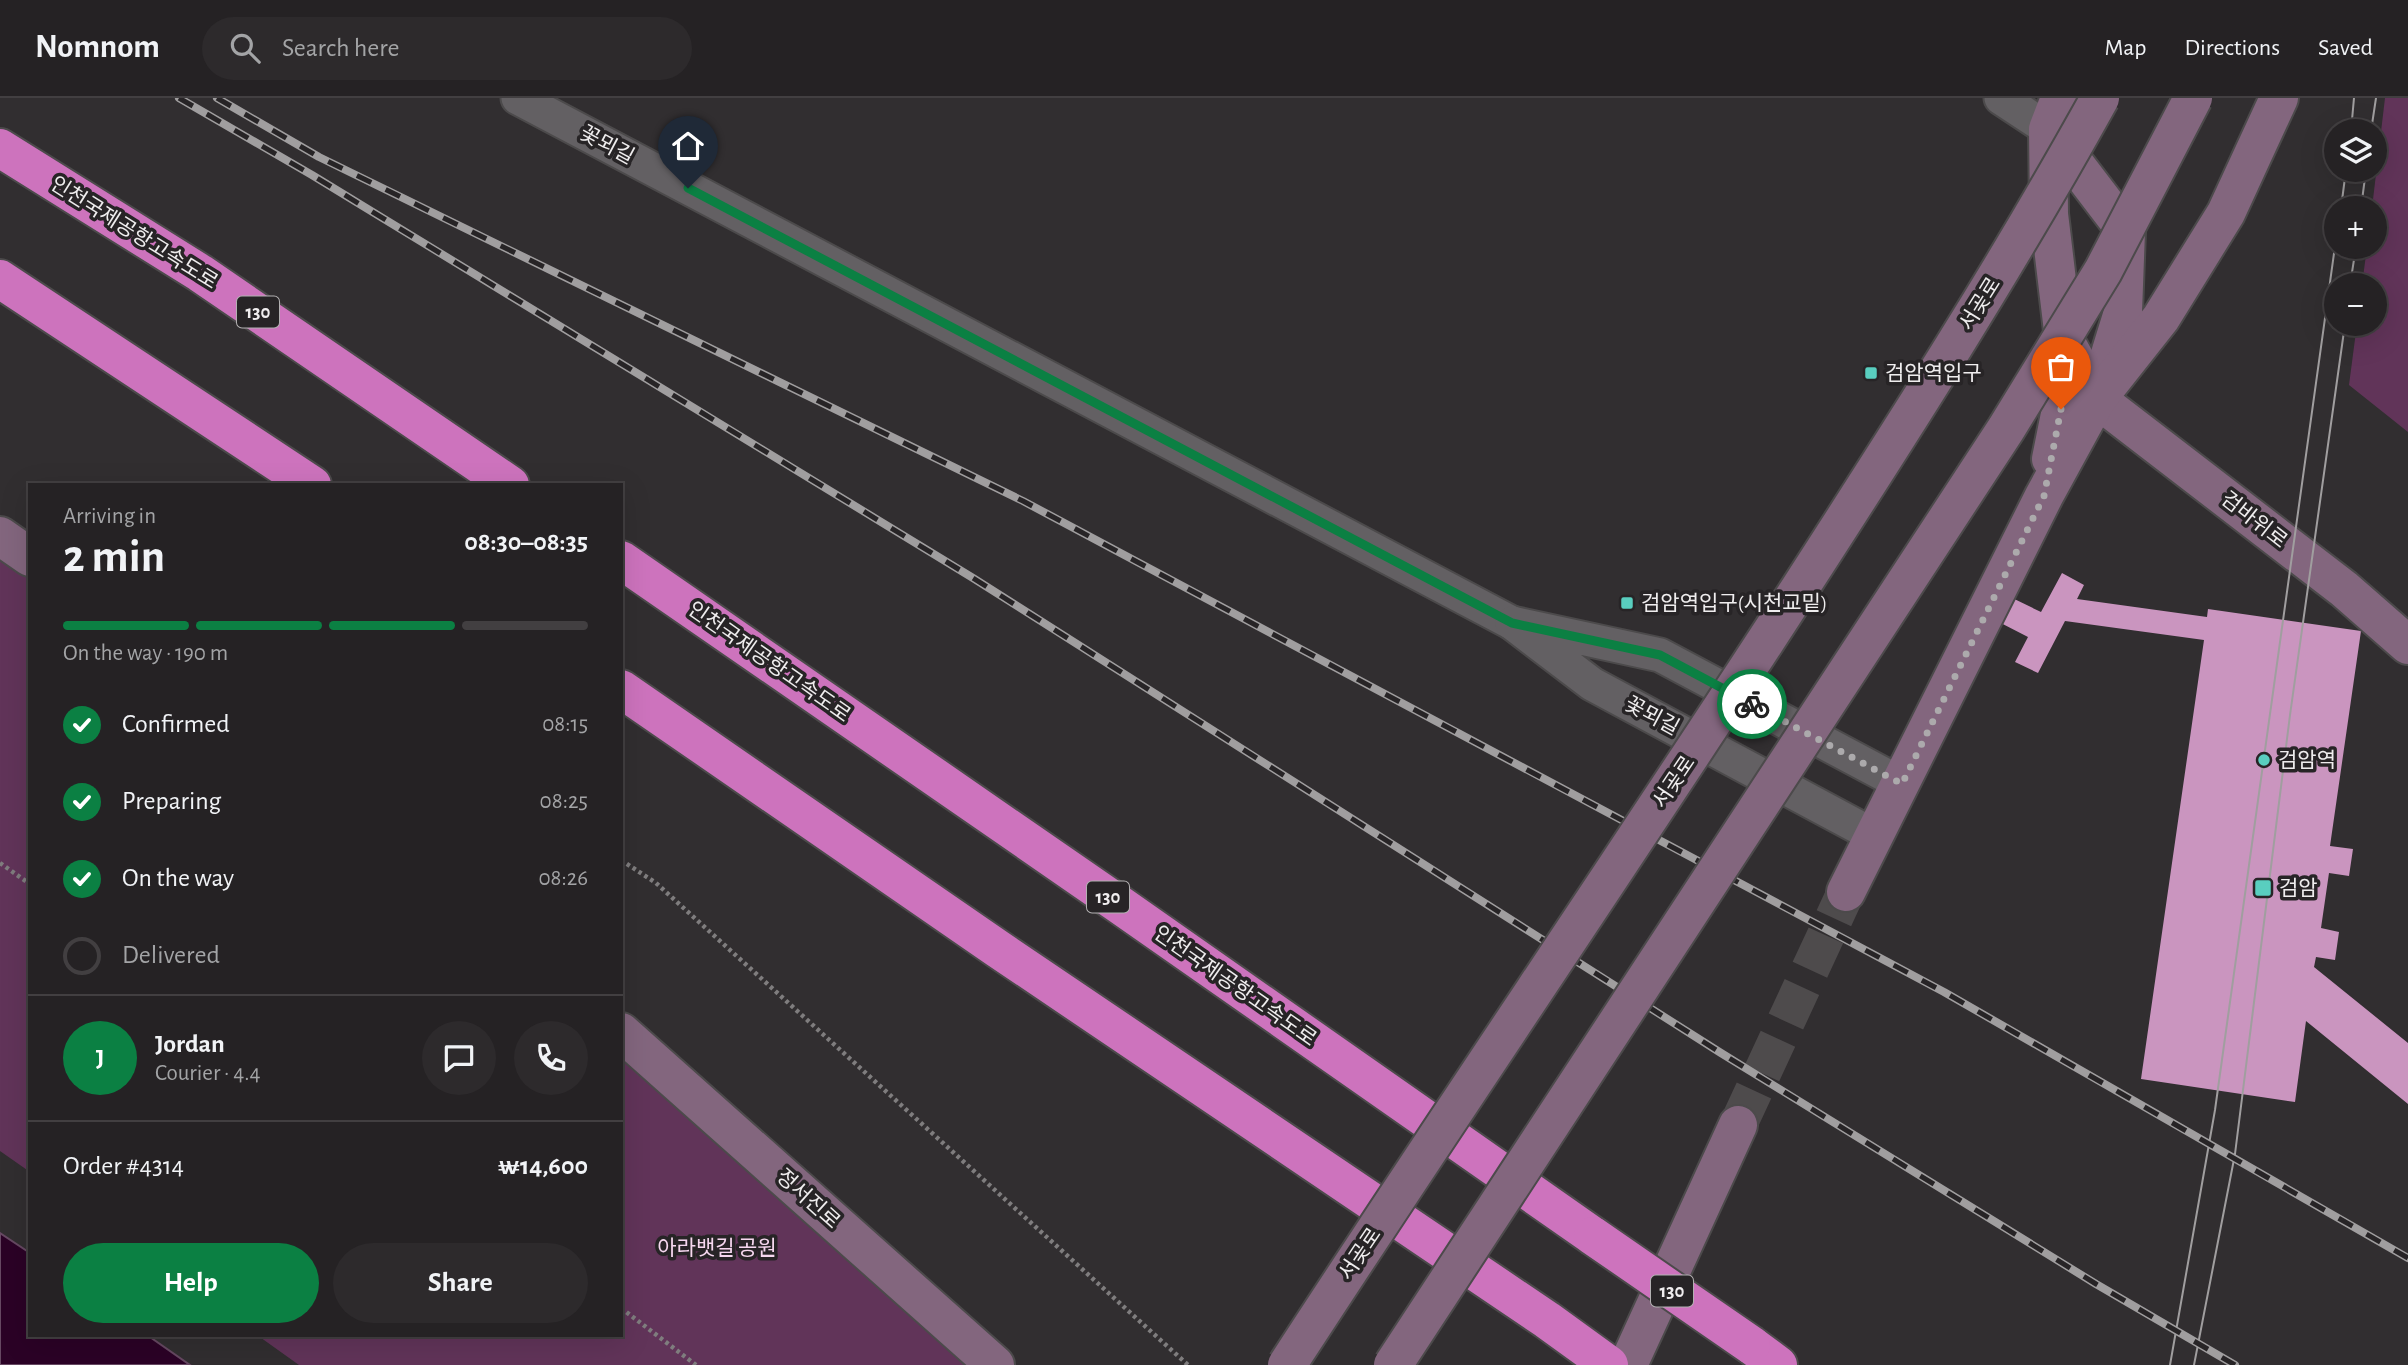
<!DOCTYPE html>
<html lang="en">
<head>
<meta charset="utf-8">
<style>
	body { margin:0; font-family:"Alegreya Sans","Noto Sans KR",sans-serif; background:#2d2a2c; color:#f1f3f6; height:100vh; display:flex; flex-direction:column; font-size:26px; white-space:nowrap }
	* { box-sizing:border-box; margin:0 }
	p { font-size:23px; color:#a3a4a6 }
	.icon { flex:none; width:38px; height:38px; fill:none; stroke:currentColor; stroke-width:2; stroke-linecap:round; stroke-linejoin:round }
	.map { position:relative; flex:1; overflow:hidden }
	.drawer { position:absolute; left:28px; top:385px; width:595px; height:854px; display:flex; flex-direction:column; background:#252224; border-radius:0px; box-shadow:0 7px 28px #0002,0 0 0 2px #423f41 }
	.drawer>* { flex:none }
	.fabs { position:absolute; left:2324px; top:21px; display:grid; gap:14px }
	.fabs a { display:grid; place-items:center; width:63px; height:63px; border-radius:50%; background:#252224; box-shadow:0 7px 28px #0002,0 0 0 2px #423f41; font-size:35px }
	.pin { position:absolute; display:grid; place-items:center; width:60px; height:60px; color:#fff; margin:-72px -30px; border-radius:50% 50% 50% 0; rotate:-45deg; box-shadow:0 0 7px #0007 }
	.pin .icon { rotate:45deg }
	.courier { position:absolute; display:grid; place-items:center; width:70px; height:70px; margin:-35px; border:5px solid #0b8043; border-radius:50%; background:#fff; color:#222; box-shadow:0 2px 9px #0007 }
	.headline em { font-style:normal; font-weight:700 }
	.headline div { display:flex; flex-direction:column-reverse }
	.headline { display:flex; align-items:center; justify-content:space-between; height:119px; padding:0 35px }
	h1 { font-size:46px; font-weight:700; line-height:52px }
	.bar { display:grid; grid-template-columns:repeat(4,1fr); gap:10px 7px; align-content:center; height:84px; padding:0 35px }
	.bar i { height:9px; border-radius:5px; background:#423f41 }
	.bar .selected { background:#0b8043 }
	.bar p { grid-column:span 4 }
	.line { display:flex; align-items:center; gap:18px; padding:0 35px; border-top:2px solid #423f41 }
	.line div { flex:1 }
	.round { display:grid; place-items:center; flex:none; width:74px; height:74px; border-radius:37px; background:#2d2a2c }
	ol { padding:0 35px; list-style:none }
	li { display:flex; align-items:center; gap:21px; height:77px }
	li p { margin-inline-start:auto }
	li .icon { padding:7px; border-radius:50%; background:#0b8043; color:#fff; stroke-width:4 }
	li:last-child { color:#a3a4a6 }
	li i { width:38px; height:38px; border:4px solid #423f41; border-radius:50% }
	.button { display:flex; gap:14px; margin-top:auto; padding:14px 35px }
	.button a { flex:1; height:80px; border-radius:42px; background:#0b8043; color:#fff; font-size:28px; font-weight:700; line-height:80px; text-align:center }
	.button a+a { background:#2d2a2c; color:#f1f3f6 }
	header { display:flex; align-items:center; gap:42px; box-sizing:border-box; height:98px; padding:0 35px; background:#252224; border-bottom:2px solid #423f41 }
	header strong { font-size:33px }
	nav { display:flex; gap:38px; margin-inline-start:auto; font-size:24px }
	.search { width:490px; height:63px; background:#2d2a2c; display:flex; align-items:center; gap:18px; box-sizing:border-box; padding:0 24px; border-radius:38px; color:#a3a4a6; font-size:26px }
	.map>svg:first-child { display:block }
	.green { fill:#613459 }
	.water { fill:#2b0226; stroke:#664862; stroke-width:2 }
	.building { fill:#ca95bf }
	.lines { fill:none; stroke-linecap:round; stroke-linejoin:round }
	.secondary-tunnel { stroke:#4e4b4c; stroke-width:38; stroke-dasharray:38 19; stroke-linecap:butt }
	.street-casing { stroke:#4c4a4b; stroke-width:37 }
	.secondary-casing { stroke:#4c4a4b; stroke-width:42 }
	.highway-casing { stroke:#4c4a4b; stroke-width:42 }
	.path { stroke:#7f7d7e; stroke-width:4.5; stroke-dasharray:3.5 3.5; stroke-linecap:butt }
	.street { stroke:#636063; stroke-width:33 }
	.secondary { stroke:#83667e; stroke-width:38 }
	.highway { stroke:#cd73bd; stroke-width:38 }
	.tram { stroke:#a09e9f; stroke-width:2 }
	.rail-casing { stroke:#a09e9f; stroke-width:8 }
	.rail { stroke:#272426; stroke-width:5; stroke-dasharray:16; stroke-linecap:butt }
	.secondary-bridge-casing { stroke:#4c4a4b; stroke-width:42; stroke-linecap:butt }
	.highway-bridge-casing { stroke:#4c4a4b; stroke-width:42; stroke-linecap:butt }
	.secondary-bridge { stroke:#83667e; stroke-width:38 }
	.highway-bridge { stroke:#cd73bd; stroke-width:38 }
	.done { stroke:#acaaac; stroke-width:7; stroke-dasharray:0 12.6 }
	.route { stroke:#0b8043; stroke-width:9 }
	.poi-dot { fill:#59cebf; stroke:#272426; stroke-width:2.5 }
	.labels { text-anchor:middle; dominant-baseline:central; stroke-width:7; stroke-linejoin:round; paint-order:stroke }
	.shield { fill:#272426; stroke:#b3b1b2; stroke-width:2 }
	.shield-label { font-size:19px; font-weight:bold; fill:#efedee }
	.street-label { font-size:21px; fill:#efedee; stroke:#272426 }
	.poi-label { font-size:21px; fill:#efedee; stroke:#272426; text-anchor:start }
	.park-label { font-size:21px; fill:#f6d7ef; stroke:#272426 }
</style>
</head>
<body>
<header>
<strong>Nomnom</strong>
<div class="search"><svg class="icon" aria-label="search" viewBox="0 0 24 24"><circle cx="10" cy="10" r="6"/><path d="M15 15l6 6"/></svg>Search here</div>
<nav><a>Map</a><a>Directions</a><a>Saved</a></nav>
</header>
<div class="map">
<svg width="2408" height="1267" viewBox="0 0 2408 1267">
	<rect width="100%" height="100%" fill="#312e30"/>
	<g class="green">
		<path d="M 2385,0 L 2408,0 L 2408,334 L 2349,287 L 2357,226 L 2375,226 L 2375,187 L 2362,187 L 2367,149 L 2375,149 L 2375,110 L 2372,110 Z"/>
		<path d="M 0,438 L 30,459 L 30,1074 L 0,1053 Z"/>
		<path d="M 621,934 L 995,1267 L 299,1267 L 257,1237 L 621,1237 Z"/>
	</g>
	<path class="water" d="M 0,1135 L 30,1155 L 30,1237 L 147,1237 L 190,1267 L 0,1267 Z"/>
	<path class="building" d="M 2062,475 L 2084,487 L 2077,501 L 2207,519 L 2208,511 L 2361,533 L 2330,748 L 2353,751 L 2349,778 L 2329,775 L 2321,830 L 2339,834 L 2335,862 L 2316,859 L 2314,869 L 2408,945 L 2408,1006 L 2306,923 L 2295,1004 L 2141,981 L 2204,542 L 2065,523 L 2038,575 L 2015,564 L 2028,539 L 1993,521 L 2006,497 L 2041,514 Z"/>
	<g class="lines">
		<path class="secondary-tunnel" d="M 1738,1027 L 1846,794"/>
		<g class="street-casing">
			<g id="street">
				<path d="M 518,0 L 1512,525"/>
				<path d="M 2001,0 L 2048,31"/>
				<path d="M 1875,738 L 1592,586 L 1512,525 L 1660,557 L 1902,686"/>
			</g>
		</g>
		<g class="secondary-casing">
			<g id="secondary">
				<path d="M 2049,32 L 2126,133 L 2123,214 L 2102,282"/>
				<path d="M 2064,241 L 2097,301 L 2344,491 L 2408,547"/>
				<path d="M 2051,361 L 2061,311 L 2064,241 L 2049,116 L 2048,31 L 2060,0"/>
				<path d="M 0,438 L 30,459"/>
				<path d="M 1846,794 L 2044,398 L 2097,301 L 2161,220 L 2226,115 L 2279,0"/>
				<path d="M 621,934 L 995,1267"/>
				<path d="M 1628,1267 L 1738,1027"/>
			</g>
		</g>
		<g class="highway-casing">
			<g id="highway">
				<path d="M 0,50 L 200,175 L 510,387"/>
				<path d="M 0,181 L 312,387"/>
				<path d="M 621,462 L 1120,807 L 1593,1138"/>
				<path d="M 621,591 L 998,851 L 1547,1222 L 1609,1267"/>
				<path d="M 1751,1247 L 1778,1267"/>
			</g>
		</g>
		<g class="path">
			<path d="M 621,762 L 656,785 L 1188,1267"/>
			<path d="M 0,765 L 30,786"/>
			<path d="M 621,1210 L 696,1267"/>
		</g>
		<use href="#street" class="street"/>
		<use href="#secondary" class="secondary"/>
		<use href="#highway" class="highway"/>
		<g class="tram">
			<path d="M 2351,33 L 2354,0"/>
			<path d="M 2371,33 L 2376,0"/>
			<path d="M 2341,110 L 2346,72"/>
			<path d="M 2361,110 L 2366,72"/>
			<path d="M 2350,187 L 2356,149"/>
			<path d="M 2170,1267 L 2215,1012 L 2336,141"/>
			<path d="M 2194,1267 L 2235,1056 L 2290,617 L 2345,226"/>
		</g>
		<g class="rail-casing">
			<g id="rail">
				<path d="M 179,0 L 312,77 L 973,480 L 1721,955 L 2096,1186 L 2235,1267"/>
				<path d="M 217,0 L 319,59 L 1023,403 L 1944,894 L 2408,1160"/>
			</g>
		</g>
		<use href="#rail" class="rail"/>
		<g class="secondary-bridge-casing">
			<g id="secondary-bridge">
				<path d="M 1287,1267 C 1456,1007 1631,751 1800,490 C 1904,329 2007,168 2100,0"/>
				<path d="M 1393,1267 L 2006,331 L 2103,173 L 2193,0"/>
			</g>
		</g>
		<g class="highway-bridge-casing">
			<path id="highway-bridge" d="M 1593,1138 L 1751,1247"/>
		</g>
		<use href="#secondary-bridge" class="secondary-bridge"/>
		<use href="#highway-bridge" class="highway-bridge"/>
	</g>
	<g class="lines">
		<path class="done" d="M 1752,606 L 1902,686 L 2044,398 L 2061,311"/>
		<path class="route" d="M 688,90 L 1512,525 L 1660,557 L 1752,606"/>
	</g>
	<g class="poi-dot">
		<rect x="1864" y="268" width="14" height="14" rx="3.5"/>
		<rect x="1620" y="498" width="14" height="14" rx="3.5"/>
		<circle cx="2264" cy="662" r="7"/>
		<rect x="2254" y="781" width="18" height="18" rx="3.5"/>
	</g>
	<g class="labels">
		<g class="shield">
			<rect x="237" y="198.5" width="42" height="31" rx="5"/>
			<rect x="1087" y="783.5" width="42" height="31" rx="5"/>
			<rect x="1651" y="1177.5" width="42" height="31" rx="5"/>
		</g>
		<g class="shield-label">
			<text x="258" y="214">130</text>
			<text x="1108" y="799">130</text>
			<text x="1672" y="1193">130</text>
		</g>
		<g class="street-label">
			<text transform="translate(607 47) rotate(28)">꽃뫼길</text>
			<text transform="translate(134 135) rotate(32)">인천국제공항고속도로</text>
			<text transform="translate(1980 206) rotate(-58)">서곶로</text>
			<text transform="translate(2254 422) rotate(38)">검바위로</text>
			<text transform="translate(769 564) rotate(35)">인천국제공항고속도로</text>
			<text transform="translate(1652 618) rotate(28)">꽃뫼길</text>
			<text transform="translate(1674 684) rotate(-56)">서곶로</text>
			<text transform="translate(1235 888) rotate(35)">인천국제공항고속도로</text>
			<text transform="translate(808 1101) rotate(42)">정서진로</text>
			<text transform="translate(1360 1156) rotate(-56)">서곶로</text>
		</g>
		<g class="poi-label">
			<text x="1885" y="275">검암역입구</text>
			<text x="1641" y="505">검암역입구(시천교밑)</text>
			<text x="2278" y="662">검암역</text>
			<text x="2279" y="790">검암</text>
		</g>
		<g class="park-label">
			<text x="717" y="1150">아라뱃길 공원</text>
		</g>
	</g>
</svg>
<div class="fabs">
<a><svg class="icon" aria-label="layers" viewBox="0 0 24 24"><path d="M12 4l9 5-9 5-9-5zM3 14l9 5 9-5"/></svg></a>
<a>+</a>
<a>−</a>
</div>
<div class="pin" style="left:2061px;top:311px;background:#ea580c"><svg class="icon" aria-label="bag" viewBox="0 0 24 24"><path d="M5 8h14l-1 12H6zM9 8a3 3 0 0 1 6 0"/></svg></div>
<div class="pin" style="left:688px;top:90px;background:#1f2937"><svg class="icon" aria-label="home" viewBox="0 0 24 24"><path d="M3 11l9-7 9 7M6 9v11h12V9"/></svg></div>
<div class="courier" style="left:1752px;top:606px"><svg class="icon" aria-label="bike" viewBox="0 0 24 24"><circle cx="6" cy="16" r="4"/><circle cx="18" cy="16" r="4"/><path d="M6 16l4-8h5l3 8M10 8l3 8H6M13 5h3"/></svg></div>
<section class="drawer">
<div class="headline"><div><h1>2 min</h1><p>Arriving in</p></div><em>08:30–08:35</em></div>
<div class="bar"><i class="selected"></i><i class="selected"></i><i class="selected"></i><i></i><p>On the way · 190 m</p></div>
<ol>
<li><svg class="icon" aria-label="check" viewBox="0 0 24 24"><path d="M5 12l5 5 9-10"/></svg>Confirmed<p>08:15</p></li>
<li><svg class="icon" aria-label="check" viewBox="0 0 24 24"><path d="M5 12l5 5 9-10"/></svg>Preparing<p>08:25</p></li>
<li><svg class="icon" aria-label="check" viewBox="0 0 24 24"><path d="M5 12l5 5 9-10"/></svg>On the way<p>08:26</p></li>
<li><i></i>Delivered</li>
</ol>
<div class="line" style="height:126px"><b class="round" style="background:#0b8043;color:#fff">J</b><div><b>Jordan</b><p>Courier · 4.4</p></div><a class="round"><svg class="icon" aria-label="chat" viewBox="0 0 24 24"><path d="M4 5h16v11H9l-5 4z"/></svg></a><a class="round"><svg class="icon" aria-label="phone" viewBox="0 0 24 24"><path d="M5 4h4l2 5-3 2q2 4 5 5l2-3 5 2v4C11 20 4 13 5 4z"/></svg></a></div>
<div class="line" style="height:91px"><div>Order #4314</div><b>₩14,600</b></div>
<div class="button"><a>Help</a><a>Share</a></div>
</section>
</div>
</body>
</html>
